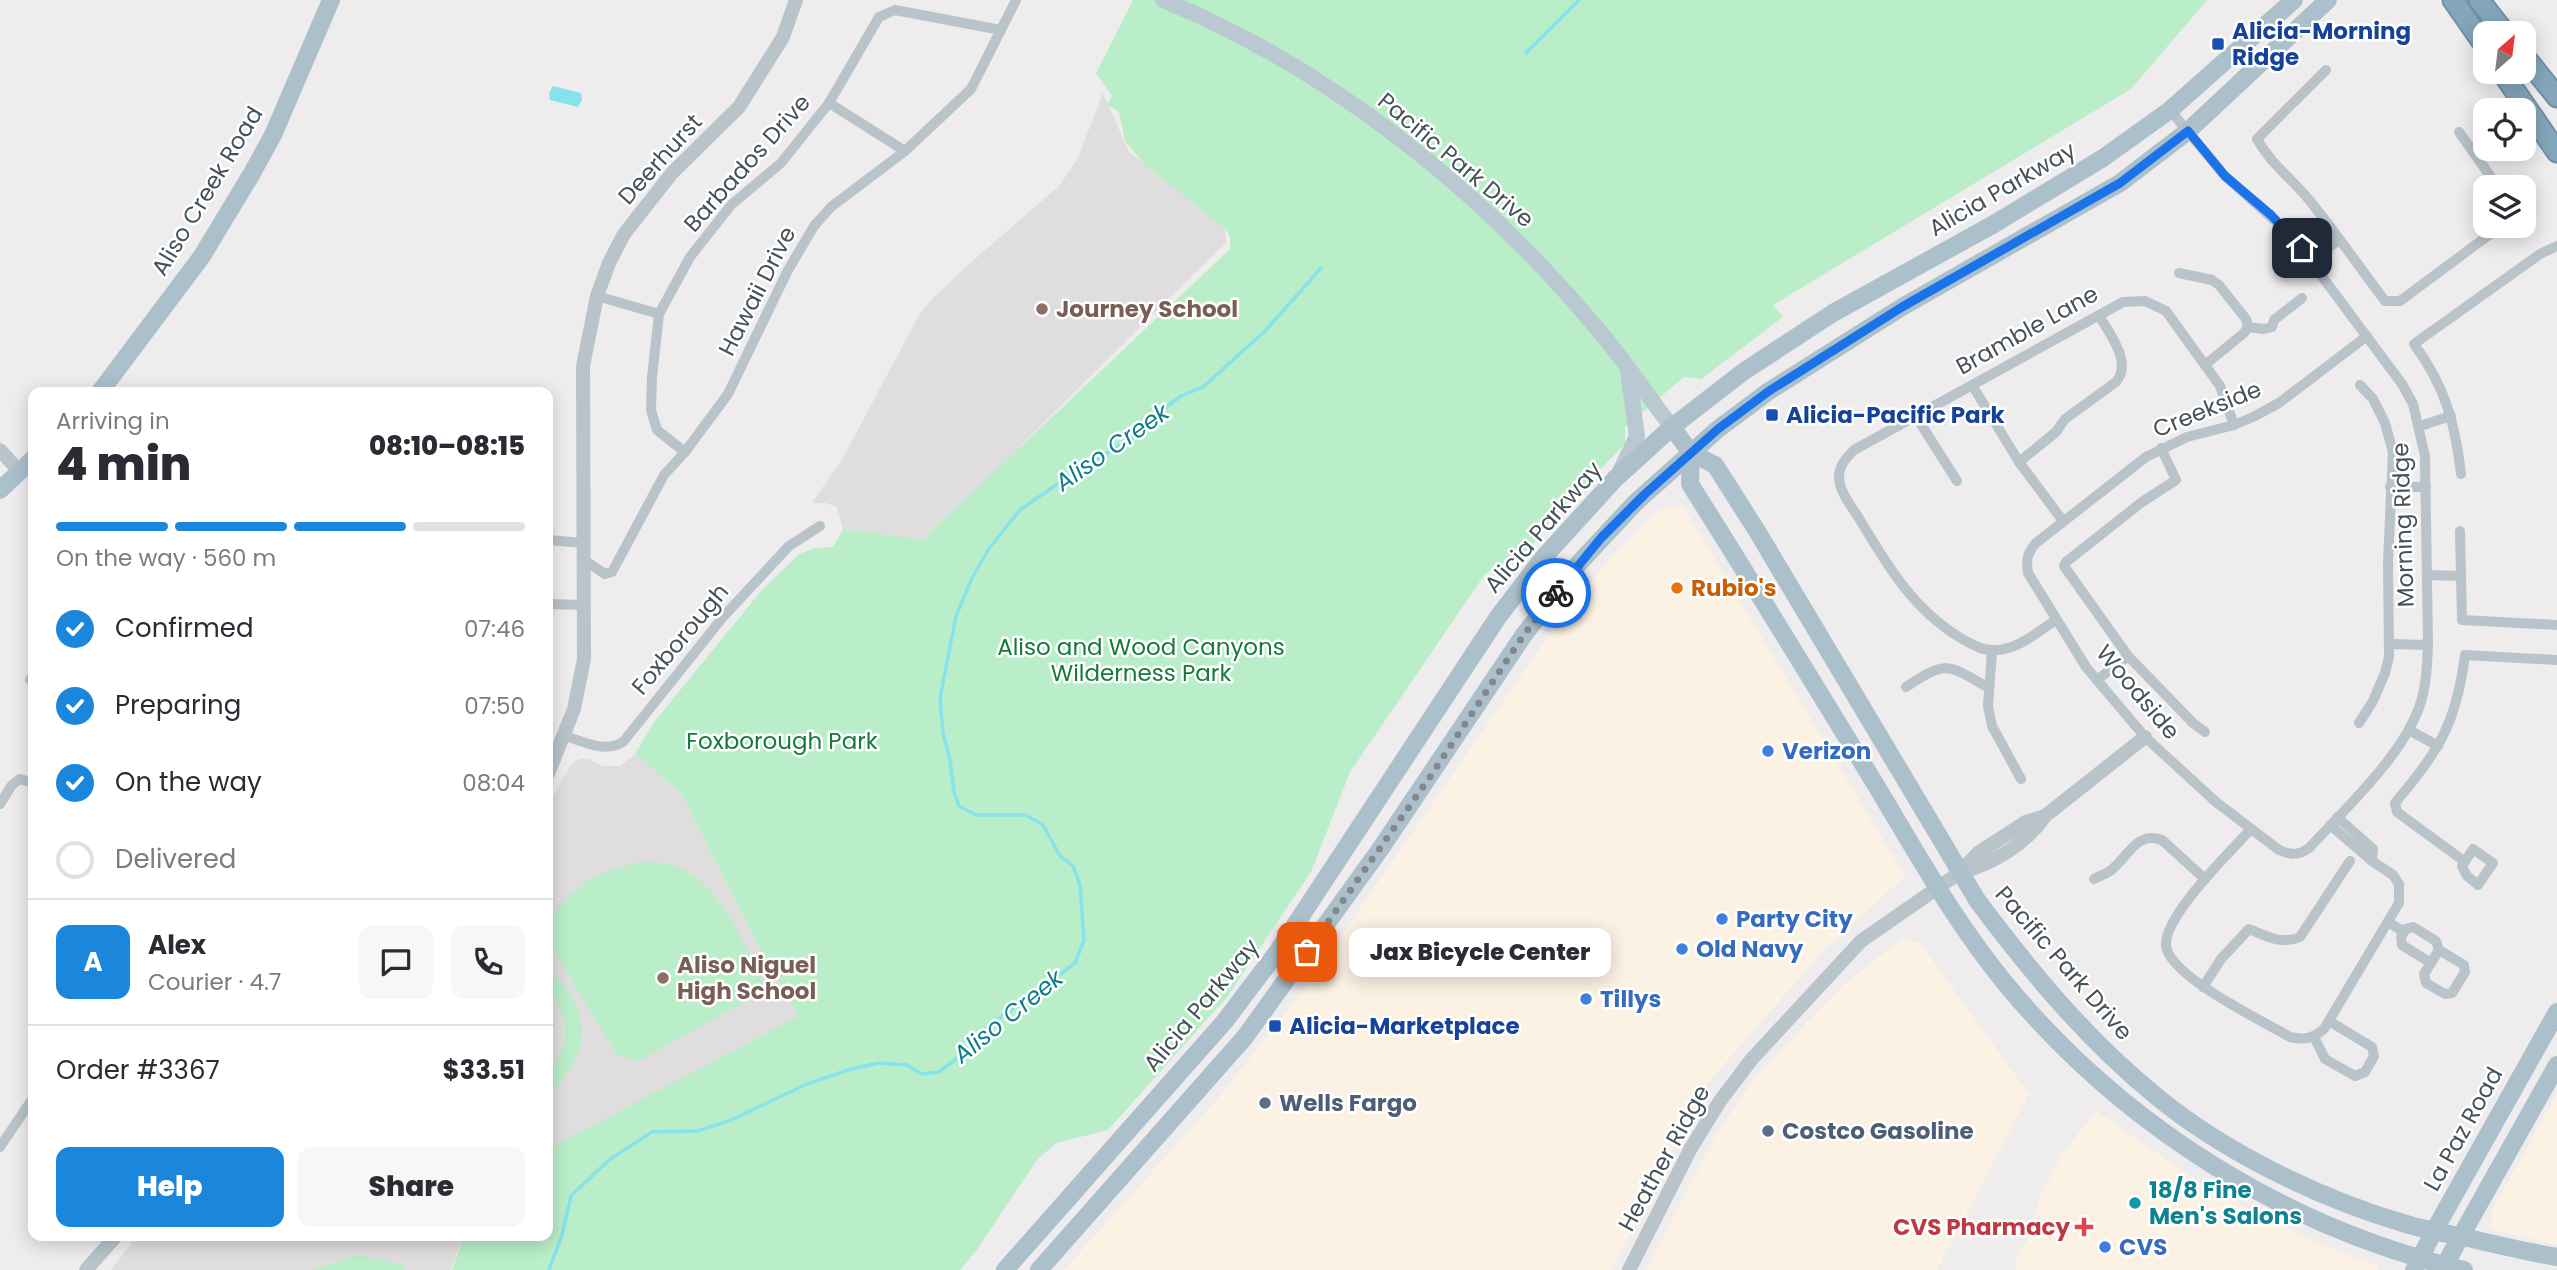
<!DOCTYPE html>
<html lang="en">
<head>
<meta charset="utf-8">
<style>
	body { margin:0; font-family:Poppins,sans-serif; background:#f7f7f7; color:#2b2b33; height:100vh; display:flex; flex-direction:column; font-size:26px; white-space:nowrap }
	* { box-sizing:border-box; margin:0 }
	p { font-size:23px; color:#7c7c81 }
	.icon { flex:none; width:38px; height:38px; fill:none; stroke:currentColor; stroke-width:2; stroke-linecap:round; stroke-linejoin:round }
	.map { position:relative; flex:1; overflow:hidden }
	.side { position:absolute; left:28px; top:387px; width:525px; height:854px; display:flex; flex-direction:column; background:#fff; border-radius:14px; box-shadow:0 4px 18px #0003 }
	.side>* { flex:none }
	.needle { width:46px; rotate:28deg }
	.fabs { position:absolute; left:2473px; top:21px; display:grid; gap:14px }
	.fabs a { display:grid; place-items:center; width:63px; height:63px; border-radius:14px; background:#fff; box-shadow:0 4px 18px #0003; font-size:35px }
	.pin { position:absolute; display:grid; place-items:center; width:60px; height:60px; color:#fff; margin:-30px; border-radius:14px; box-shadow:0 4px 10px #0006 }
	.courier { position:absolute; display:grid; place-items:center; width:70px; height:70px; margin:-35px; border:5px solid #1a73e8; border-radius:50%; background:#fff; color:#222; box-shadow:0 2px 9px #0007 }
	.bubble { position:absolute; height:49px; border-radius:14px; background:#fff; box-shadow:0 4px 18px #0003; font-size:23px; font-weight:800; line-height:49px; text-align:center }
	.summary em { font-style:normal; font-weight:800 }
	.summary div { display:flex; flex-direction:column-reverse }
	.summary { display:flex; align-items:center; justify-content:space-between; height:119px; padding:0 28px }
	h1 { font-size:46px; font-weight:800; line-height:52px }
	.bar { display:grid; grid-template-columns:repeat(4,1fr); gap:10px 7px; align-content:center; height:84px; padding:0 28px }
	.bar i { height:9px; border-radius:5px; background:#e1e1e2 }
	.bar .current { background:#1a87dc }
	.bar p { grid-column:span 4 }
	.line { display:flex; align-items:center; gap:18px; padding:0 28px; border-top:2px solid #e1e1e2 }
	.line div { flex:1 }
	.round { display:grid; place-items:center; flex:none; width:74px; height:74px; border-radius:14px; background:#f7f7f7 }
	ol { padding:0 28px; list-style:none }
	li { display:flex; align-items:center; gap:21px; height:77px }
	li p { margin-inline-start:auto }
	li .icon { padding:7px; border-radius:50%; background:#1a87dc; color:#fff; stroke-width:4 }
	li:last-child { color:#7c7c81 }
	li i { width:38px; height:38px; border:4px solid #e1e1e2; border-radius:50% }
	.cta { display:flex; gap:14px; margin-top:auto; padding:14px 28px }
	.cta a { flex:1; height:80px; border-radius:14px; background:#1a87dc; color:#fff; font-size:28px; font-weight:800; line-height:80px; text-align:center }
	.cta a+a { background:#f7f7f7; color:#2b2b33 }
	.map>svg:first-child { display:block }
	.commercial { fill:#fbf2e4 }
	.education { fill:#e0dddf }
	.green { fill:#baeec8 }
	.water { fill:#87e2eb }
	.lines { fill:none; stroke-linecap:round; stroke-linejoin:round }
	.stream { stroke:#87e2eb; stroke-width:3.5 }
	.motorway-casing { stroke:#6f91a7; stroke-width:23 }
	.minor { stroke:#b8c3ca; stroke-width:10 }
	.tertiary { stroke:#b8c3ca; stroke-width:14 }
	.secondary { stroke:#bac8d1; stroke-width:16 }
	.primary { stroke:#acc0cc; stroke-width:18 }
	.motorway { stroke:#84a6bc; stroke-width:19 }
	.done { stroke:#80888d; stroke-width:7; stroke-dasharray:0 12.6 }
	.route { stroke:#1a73e8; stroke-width:9 }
	.transit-dot { fill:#1a4fb4; stroke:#fff; stroke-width:2.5 }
	.education-dot { fill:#8d6e63; stroke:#fff; stroke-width:2.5 }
	.food-dot { fill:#e8710a; stroke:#fff; stroke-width:2.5 }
	.shop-dot { fill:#3f7fe0; stroke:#fff; stroke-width:2.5 }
	.service-dot { fill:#5c6f8a; stroke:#fff; stroke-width:2.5 }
	.culture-dot { fill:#0f9aa8; stroke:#fff; stroke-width:2.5 }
	.health-dot { fill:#e0444e; stroke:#fff; stroke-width:2.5 }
	.labels { text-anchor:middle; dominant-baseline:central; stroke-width:5; stroke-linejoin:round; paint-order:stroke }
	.transit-label { font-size:23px; font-weight:bold; fill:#164399; stroke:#fff; text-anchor:start }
	.street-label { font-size:23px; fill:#45525a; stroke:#fff }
	.education-label { font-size:23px; font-weight:bold; fill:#785e54; stroke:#fff; text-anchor:start }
	.food-label { font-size:23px; font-weight:bold; fill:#c56008; stroke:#fff; text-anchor:start }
	.park-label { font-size:23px; fill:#177a3c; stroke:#fff }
	.shop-label { font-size:23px; font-weight:bold; fill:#366cbe; stroke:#fff; text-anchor:start }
	.service-label { font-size:23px; font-weight:bold; fill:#4e5e75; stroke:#fff; text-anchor:start }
	.culture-label { font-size:23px; font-weight:bold; fill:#0d838f; stroke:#fff; text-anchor:start }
	.health-label { font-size:23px; font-weight:bold; fill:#be3a42; stroke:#fff; text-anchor:end }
	.water-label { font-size:24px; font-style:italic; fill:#0e7d87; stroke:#fff }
</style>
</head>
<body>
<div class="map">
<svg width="2557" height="1270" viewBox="0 0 2557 1270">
	<rect width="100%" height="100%" fill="#efeced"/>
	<g class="commercial">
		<path d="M 1683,506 L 1905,876 L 1822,952 L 1706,1085 L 1612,1270 L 1064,1270 L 1221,1095 L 1307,985 L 1558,622 L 1611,557 L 1659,509 Z"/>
		<path d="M 1902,939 L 1920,943 L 2029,1094 L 1937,1270 L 1646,1270 L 1718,1131 L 1759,1073 L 1843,985 Z"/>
		<path d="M 2557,1093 L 2557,1245 L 2491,1229 L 2492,1211 Z"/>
		<path d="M 2096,1111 L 2196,1180 L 2227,1198 L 2322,1245 L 2377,1266 L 2378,1270 L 2016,1270 L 2017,1252 L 2026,1243 L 2039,1199 L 2062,1154 Z"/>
	</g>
	<g class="education">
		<path d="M 1103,93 L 1129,152 L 1225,228 L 1226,242 L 926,540 L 843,529 L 837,507 L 826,503 L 812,503 L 844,456 L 918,317 L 931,300 L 968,265 L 1059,186 L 1077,160 Z"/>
		<path d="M 635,754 L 681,793 L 756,941 L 799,1016 L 548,1152 L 548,805 L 572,763 L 580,759 L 589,759 L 602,766 L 620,766 Z"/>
		<path d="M 137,1236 L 463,1236 L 451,1270 L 111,1270 Z"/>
	</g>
	<g class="green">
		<path d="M 1133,0 L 2207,0 L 2131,89 L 1773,305 L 1783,317 L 1701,379 L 1684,377 L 1625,427 L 1625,444 L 1550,521 L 1530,549 L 1485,574 L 1350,772 L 1311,872 L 1227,997 L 1108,1130 L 1056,1143 L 1037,1160 L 976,1251 L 960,1270 L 452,1270 L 464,1236 L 548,1236 L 548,1149 L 799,1016 L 756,941 L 681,793 L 635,754 L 654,722 L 761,591 L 799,554 L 815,548 L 833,547 L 843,529 L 926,540 L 927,535 L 1230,249 L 1230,238 L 1227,230 L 1145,165 L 1125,141 L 1119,112 L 1107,105 L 1112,96 L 1096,73 Z"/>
		<path d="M 640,862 C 652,863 668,862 678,867 C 724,888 745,947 767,989 L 639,1061 L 617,1055 L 548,941 L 548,920 C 582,881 590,875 640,862 Z"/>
		<path d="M 548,971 C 579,991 592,1031 573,1064 C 567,1076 557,1085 548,1094 L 548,1071 L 560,1055 L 566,1032 L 560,1007 L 548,991 Z"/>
		<path d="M 359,1255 L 406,1265 L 404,1270 L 312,1270 Z"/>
	</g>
	<path class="water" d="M 553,86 L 581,93 L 582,100 L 578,107 L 550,100 L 549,93 Z"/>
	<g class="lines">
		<g class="stream">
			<path d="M 1526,53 L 1579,0"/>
			<path d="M 549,1270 L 562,1235 L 571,1196 L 609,1160 L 652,1132 L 697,1131 L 729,1121 L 807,1084 L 851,1069 L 879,1063 L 907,1065 L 922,1074 L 939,1072 L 961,1055 L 985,1029 L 1075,963 L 1084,940 L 1080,885 L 1073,866 L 1060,856 L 1043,825 L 1026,815 L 976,815 L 959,806 L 954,792 L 950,760 L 943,733 L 940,698 L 956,616 L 971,580 L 990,547 L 1020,510 L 1069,476 L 1139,434 L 1161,411 L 1181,396 L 1203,387 L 1265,331 L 1321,268"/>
		</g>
		<g class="motorway-casing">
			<g id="motorway">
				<path d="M 2453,0 L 2485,46"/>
				<path d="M 2479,0 L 2505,33"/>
				<path d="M 2524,56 L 2557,97"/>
				<path d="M 2502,72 L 2557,152"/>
			</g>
		</g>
		<g class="minor">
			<path d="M 2326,70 L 2257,139 C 2271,164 2292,179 2310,201 C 2336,233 2360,268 2385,301 L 2400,301 L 2501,226"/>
			<path d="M 829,103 L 905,151"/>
			<path d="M 2170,110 L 2225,176 L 2292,236 L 2402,384 L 2413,404 L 2425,456 L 2428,645 C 2427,663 2427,681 2422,698 C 2409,750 2345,809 2309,848 C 2298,856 2291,855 2279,850 L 2216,802 L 2145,737 L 2086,667 L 2028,573 C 2026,560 2027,553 2036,543 L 2146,457 L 2187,437 L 2234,425 L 2253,417 L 2279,403 L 2367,336"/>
			<path d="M 2459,132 L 2498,187"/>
			<path d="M 2311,260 L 2339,240"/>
			<path d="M 2179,273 L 2212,280 L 2219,285 L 2246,319 L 2248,327 L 2244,333 L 2206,364"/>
			<path d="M 597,296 L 659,314"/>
			<path d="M 2248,327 L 2264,329 L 2272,327 L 2274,320 L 2302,298"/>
			<path d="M 1972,385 L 2019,462 L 2063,521"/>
			<path d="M 1915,415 L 1957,481"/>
			<path d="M 2420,426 L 2451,416"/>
			<path d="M 2161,448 L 2176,480 L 2142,502 L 2066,562 L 2064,566 L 2128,656 L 2193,723 L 2205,732"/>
			<path d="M 685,452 L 657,430 L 651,410 L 652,377 L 659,314 L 690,257 L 731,205 L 781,163 L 829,103 L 879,17 L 895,10 L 1001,30"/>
			<path d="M 2019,462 L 2056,432 L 2065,419 L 2116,382 C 2133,362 2109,334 2099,315"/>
			<path d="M 2461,474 C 2455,423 2445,386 2414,344 L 2540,254 L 2557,246"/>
			<path d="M 2390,487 L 2426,487"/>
			<path d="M 2460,531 L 2462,620 L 2557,625"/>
			<path d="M 548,540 L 584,543"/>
			<path d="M 584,560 L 605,574 L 612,572 L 664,475 L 685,452 L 728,394 L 787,272 L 814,226 L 831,207 L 905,151 L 971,89 L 1016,0"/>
			<path d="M 2427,575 L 2460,576"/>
			<path d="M 548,604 L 585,605"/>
			<path d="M 2056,620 C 2037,632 2018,650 1994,650 C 1984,651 1973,645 1964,640 C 1915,612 1888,567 1860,520 C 1853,508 1839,492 1839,477 C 1839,466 1846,458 1854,450 L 2123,302 L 2145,301 L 2166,311 L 2220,386 L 2234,425"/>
			<path d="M 2389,644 L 2428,645"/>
			<path d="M 1992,651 L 1988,706 L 1992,726 L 2021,779"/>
			<path d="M 30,680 L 33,675"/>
			<path d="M 2097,680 L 2128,656"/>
			<path d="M 1906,687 C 1947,660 1947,664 1989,688"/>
			<path d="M 2359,723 L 2373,701 L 2385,673 L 2389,657 L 2388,562 L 2393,452 L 2385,423 L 2373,399 L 2360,385"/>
			<path d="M 2409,730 L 2438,746"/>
			<path d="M 565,736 C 585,742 604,753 623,742 L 723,617 L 789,546 L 820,526"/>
			<path d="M 0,804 L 12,785 L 20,779 L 33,783"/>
			<path d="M 2337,817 L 2373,849 L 2372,861"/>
			<path d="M 2251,829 C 2231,851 2164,916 2166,945 C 2168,976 2263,1021 2290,1037 C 2304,1040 2312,1039 2324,1029 L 2399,903 L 2399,884 L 2393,875 L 2372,861 L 2330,825"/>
			<path d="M 2473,849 L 2493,863 L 2478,885 L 2467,876 L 2462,866 Z"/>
			<path d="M 2464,861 L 2397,812 L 2395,803 C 2439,750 2456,725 2465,655 L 2557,660"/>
			<path d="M 2094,879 C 2099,876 2106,874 2110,871 C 2128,858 2136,830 2162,840 L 2205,879"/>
			<path d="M 2388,922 L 2404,932 L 2405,929 L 2413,927 L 2436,941 L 2439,950 L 2464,965 L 2465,972 L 2452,993 L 2445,994 L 2426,983 L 2424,974 L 2439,950"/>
			<path d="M 2404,932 L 2401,937 L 2402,945 L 2431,963"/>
			<path d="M 2203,987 L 2221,959 L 2249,929 C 2266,936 2282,945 2300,937 L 2350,861"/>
			<path d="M 2314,1037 L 2325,1059 L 2355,1076 L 2365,1072 L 2374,1056 L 2372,1047 L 2329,1021"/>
			<path d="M 0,1147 L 33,1098"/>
		</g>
		<g class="tertiary">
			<path d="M 0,450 L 20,472"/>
			<path d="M 548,774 L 574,709 L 584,659 L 583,366 L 597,296 L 609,263 L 624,234 L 672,173 L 739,107 L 783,37 L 796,0"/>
			<path d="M 1962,872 C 1994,863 2026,844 2045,816 L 2145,737"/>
			<path d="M 86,1270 L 116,1236"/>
			<path d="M 1629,1270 L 1691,1148 L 1720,1101 L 1751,1060 L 1861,941 L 1959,873 L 1978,853 L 2026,822 L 2045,816"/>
		</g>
		<g class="secondary">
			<path d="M 1163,0 C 1329,68 1481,190 1595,326 C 1623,358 1646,394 1672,427"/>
			<path d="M 1619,474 L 1637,436 L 1628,372"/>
		</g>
		<g class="primary">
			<path d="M 100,392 L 202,256 L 251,175 L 273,135 L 331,0"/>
			<path d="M 1672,427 L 1691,453 L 1715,465 L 1757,531 L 1977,900 C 2030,971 2087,1040 2156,1096 C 2225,1153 2321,1199 2406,1224 C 2426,1230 2448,1234 2468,1238 C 2498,1245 2527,1252 2557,1257"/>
			<path d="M 1691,453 L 1690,484 C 1752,582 1813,682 1874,782 C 1915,850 1954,921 2005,983 C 2122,1125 2285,1228 2464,1270"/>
			<path d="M 0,490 L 33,459"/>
			<path d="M 1005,1270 L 1225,1021 L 1278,951 L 1498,617 L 1543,558 L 1615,479 L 1672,427 L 1743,372 L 1833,313 L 1994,224 L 2103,158 L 2170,110 L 2294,0"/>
			<path d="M 1039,1270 L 1245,1037 L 1381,848 L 1523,636 L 1580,562 L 1636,502 L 1718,429 L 1769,391 L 1902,307 L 2120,183 L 2188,131 L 2328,0"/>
			<path d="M 2414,1270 L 2434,1231 L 2557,1012"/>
			<path d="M 2442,1270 L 2557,1065"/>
		</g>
		<use href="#motorway" class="motorway"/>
	</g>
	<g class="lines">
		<path class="done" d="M 1307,952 L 1432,774 L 1523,636 L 1556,593"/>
		<path class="route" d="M 1556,593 L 1601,538 L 1645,494 L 1718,429 L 1769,391 L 1902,307 L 2120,183 L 2188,131 L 2225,176 L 2271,215 L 2302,248"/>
	</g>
	<g class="transit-dot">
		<rect x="2211" y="37" width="14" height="14" rx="3.5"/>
		<rect x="1765" y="408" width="14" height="14" rx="3.5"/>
		<rect x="1268" y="1019" width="14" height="14" rx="3.5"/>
	</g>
	<g class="education-dot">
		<circle cx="1042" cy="309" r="7"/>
		<circle cx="663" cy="978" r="7"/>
	</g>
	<circle class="food-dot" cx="1677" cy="588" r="7"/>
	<g class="shop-dot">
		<circle cx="1768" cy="751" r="7"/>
		<circle cx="1722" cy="919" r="7"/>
		<circle cx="1682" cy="949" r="7"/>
		<circle cx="1586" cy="999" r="7"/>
		<circle cx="2105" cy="1247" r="7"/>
	</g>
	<g class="service-dot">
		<circle cx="1265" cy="1103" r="7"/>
		<circle cx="1768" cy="1131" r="7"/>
	</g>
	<circle class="culture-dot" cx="2135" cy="1203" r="7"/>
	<path class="health-dot" d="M2080.5 1216.5h7v7h7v7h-7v7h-7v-7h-7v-7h7z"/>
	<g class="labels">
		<g class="transit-label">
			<text x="2232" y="31">Alicia-Morning<tspan x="2232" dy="26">Ridge</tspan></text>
			<text x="1786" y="415">Alicia-Pacific Park</text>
			<text x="1289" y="1026">Alicia-Marketplace</text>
		</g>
		<g class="street-label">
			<text transform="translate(660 159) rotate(-48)">Deerhurst</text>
			<text transform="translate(1456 160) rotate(40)">Pacific Park Drive</text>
			<text transform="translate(747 163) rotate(-48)">Barbados Drive</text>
			<text transform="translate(2002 189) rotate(-30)">Alicia Parkway</text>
			<text transform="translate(207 191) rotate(-59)">Aliso Creek Road</text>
			<text transform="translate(757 291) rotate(-63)">Hawaii Drive</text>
			<text transform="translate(2027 330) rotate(-29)">Bramble Lane</text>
			<text transform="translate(2207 409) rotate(-22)">Creekside</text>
			<text transform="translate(2403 525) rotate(-92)">Morning Ridge</text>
			<text transform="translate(1543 527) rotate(-49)">Alicia Parkway</text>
			<text transform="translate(680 639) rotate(-50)">Foxborough</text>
			<text transform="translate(2138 692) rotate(50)">Woodside</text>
			<text transform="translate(2064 963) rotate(49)">Pacific Park Drive</text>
			<text transform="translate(1201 1005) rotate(-50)">Alicia Parkway</text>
			<text transform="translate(2463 1129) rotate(-61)">La Paz Road</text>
			<text transform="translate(1664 1158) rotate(-61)">Heather Ridge</text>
		</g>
		<g class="education-label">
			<text x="1056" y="309">Journey School</text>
			<text x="677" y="965">Aliso Niguel<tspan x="677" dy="26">High School</tspan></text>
		</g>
		<g class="food-label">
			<text x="1691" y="588">Rubio's</text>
		</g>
		<g class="park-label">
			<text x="1141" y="647">Aliso and Wood Canyons<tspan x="1141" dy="26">Wilderness Park</tspan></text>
			<text x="782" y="741">Foxborough Park</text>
		</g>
		<g class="shop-label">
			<text x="1782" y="751">Verizon</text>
			<text x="1736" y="919">Party City</text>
			<text x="1696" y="949">Old Navy</text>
			<text x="1600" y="999">Tillys</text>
			<text x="2119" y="1247">CVS</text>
		</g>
		<g class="service-label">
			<text x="1279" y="1103">Wells Fargo</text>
			<text x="1782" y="1131">Costco Gasoline</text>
		</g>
		<g class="culture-label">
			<text x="2149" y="1190">18/8 Fine<tspan x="2149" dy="26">Men's Salons</tspan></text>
		</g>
		<g class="health-label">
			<text x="2070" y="1227">CVS Pharmacy</text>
		</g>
		<g class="water-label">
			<text transform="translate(1112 447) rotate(-35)">Aliso Creek</text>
			<text transform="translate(1008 1016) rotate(-39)">Aliso Creek</text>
		</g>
	</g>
</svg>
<div class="fabs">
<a><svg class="needle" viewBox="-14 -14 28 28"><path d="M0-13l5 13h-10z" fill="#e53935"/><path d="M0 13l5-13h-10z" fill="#7c7c81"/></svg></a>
<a><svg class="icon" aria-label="locate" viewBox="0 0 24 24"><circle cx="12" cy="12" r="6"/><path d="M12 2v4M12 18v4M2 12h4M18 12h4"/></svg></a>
<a><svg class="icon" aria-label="layers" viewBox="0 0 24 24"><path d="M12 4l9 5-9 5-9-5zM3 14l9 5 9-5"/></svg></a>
</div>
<div class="pin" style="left:1307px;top:952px;background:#ea580c"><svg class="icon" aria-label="bag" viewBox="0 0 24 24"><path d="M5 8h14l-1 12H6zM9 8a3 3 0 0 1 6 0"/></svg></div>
<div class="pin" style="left:2302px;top:248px;background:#1f2937"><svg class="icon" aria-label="home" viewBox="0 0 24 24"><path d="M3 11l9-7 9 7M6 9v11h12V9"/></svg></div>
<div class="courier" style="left:1556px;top:593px"><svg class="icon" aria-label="bike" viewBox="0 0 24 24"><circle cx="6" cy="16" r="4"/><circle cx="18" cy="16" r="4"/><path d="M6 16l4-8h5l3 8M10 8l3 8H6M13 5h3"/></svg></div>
<div class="bubble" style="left:1349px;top:928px;width:262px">Jax Bicycle Center</div>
<section class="side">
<div class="summary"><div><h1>4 min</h1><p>Arriving in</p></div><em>08:10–08:15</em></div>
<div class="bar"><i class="current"></i><i class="current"></i><i class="current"></i><i></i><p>On the way · 560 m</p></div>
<ol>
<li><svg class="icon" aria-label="check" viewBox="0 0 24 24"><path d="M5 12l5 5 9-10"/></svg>Confirmed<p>07:46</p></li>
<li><svg class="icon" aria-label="check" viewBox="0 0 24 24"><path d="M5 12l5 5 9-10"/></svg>Preparing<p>07:50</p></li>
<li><svg class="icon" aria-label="check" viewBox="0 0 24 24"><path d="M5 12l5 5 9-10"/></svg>On the way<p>08:04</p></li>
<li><i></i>Delivered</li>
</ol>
<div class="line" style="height:126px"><b class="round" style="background:#1a87dc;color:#fff">A</b><div><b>Alex</b><p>Courier · 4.7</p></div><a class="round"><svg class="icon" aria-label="chat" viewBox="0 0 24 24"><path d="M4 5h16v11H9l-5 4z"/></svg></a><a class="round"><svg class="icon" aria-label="phone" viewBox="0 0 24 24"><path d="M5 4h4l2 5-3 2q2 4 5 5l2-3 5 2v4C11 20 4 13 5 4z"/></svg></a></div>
<div class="line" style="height:91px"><div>Order #3367</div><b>$33.51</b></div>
<div class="cta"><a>Help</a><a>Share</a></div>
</section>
</div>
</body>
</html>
